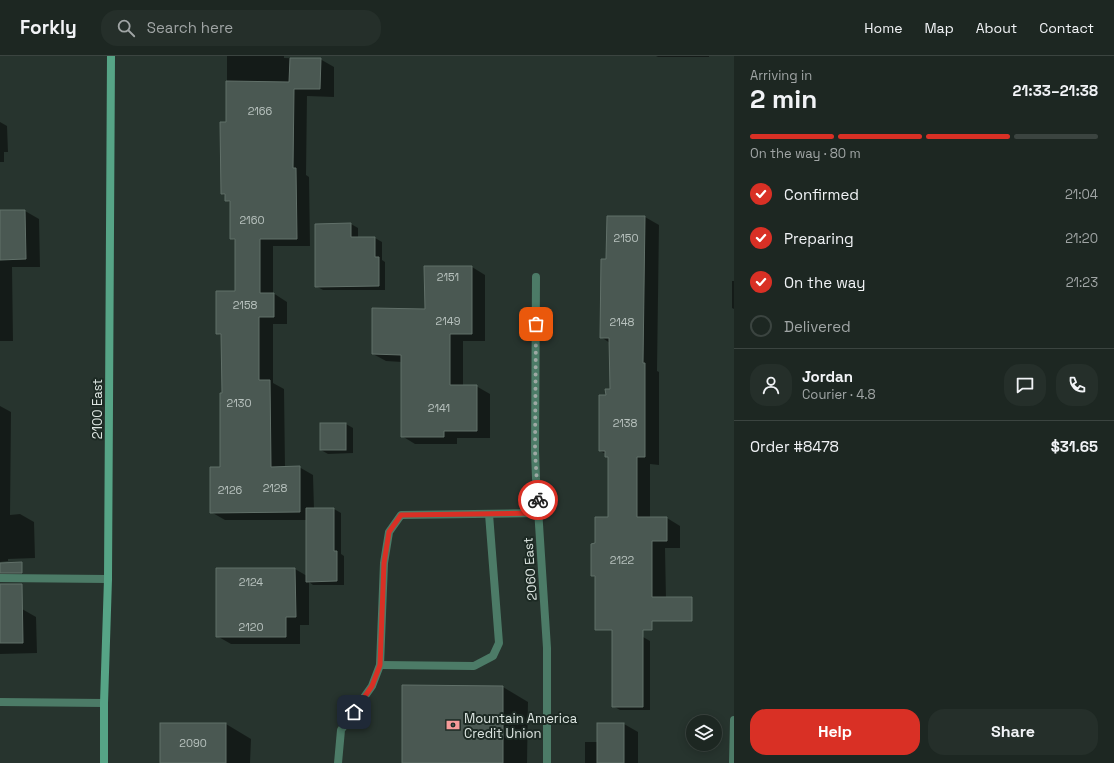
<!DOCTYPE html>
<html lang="en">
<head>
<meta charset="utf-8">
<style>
	body { margin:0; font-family:"Space Grotesk",sans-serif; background:#252f2a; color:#f1f3f6; height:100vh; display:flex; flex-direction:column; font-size:15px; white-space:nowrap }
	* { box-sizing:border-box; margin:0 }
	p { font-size:13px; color:#a0a5a5 }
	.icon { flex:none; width:22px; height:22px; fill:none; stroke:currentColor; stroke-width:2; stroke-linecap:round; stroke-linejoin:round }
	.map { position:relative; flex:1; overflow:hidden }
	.panel { display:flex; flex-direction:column; background:#1d2722; width:380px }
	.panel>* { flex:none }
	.controls { position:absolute; left:686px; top:659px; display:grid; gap:8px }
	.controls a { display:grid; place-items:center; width:36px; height:36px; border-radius:50%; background:#1d2722; box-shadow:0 2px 10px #0003,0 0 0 1px #3b4440; font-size:20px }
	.pin { position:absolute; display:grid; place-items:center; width:34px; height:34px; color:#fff; margin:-17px; border-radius:8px; box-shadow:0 2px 6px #0006 }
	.courier { position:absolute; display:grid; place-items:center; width:40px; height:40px; margin:-20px; border:3px solid #d93025; border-radius:50%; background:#fff; color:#222; box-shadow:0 1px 5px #0007 }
	.head em { font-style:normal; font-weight:700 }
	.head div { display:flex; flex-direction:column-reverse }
	.head { display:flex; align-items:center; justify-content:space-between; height:68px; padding:0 16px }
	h1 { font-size:26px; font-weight:700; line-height:30px }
	.bar { display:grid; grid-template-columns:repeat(4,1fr); gap:6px 4px; align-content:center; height:48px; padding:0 16px }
	.bar i { height:5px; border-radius:3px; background:#3b4440 }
	.bar .selected { background:#d93025 }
	.bar p { grid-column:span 4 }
	.line { display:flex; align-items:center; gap:10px; padding:0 16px; border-top:1px solid #3b4440 }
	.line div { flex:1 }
	.round { display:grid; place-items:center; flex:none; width:42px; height:42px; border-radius:16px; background:#252f2a }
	ol { padding:0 16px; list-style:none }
	li { display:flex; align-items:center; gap:12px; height:44px }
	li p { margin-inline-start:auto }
	li .icon { padding:4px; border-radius:50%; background:#d93025; color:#fff; stroke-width:4 }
	li:last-child { color:#a0a5a5 }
	li i { width:22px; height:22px; border:2px solid #3b4440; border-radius:50% }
	.button { display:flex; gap:8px; margin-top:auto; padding:8px 16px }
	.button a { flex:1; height:46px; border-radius:16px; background:#d93025; color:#fff; font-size:16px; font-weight:700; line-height:46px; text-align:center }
	.button a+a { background:#252f2a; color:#f1f3f6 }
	header { display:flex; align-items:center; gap:24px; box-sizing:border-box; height:56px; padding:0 20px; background:#1d2722; border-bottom:1px solid #3b4440 }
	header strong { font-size:19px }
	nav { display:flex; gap:22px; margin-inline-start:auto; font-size:14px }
	.search { width:280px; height:36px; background:#252f2a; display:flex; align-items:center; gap:10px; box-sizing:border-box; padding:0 14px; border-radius:16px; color:#a0a5a5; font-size:15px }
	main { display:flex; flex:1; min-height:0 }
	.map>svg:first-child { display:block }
	.shadow { fill:#0007 }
	.building { fill:#4a5852; stroke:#617069 }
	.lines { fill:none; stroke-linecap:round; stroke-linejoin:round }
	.lane { stroke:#4c7b67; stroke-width:8 }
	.street { stroke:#4c7b67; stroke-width:8 }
	.secondary { stroke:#56a486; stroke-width:8 }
	.done { stroke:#9da8a3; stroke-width:4; stroke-dasharray:0 7.2 }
	.route { stroke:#d93025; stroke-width:5 }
	.labels { text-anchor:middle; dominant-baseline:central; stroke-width:4; stroke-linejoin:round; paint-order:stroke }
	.number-label { font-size:11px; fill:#b8c2be }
	.street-label { font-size:13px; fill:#dde6e2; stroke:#1d2a24 }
	.poi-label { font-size:13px; fill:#dde6e2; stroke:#1d2a24; text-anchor:start }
</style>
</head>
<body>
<header>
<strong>Forkly</strong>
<div class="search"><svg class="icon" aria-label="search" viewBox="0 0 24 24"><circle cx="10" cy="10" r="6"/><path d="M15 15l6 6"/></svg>Search here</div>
<nav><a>Home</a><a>Map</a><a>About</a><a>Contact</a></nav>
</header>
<main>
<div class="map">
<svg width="734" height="707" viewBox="0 0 734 707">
	<rect width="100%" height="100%" fill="#27342e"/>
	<g class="shadow">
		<path d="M 227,0 L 284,0 L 284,2 L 320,3 L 334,11 L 334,41 L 307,40 L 306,119 L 309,121 L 310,190 L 273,190 L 273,237 L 287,246 L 287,268 L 273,268 L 273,327 L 284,333 L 285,411 L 299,411 L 313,419 L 314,453 L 334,453 L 341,457 L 341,498 L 344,500 L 344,529 L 313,529 L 309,526 L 309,569 L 300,569 L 300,588 L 231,588 L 217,580 L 295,513 L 307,520 L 307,464 L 225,464 L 211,456 L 221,412 L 223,338 L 222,280 L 217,277 L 236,236 L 236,185 L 231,182 L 231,147 L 226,144 L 226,140 L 222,138 L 227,67 Z"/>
		<path d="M 656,0 L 709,0 L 709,1 L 658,1 Z"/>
		<path d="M 0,66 L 7,70 L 8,96 L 4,96 L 4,106 L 0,106 Z"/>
		<path d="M 0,155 L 25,155 L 39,163 L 40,211 L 12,211 L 13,285 L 0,285 Z"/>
		<path d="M 608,161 L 645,161 L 659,169 L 657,315 L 659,316 L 659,409 L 650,408 L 650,462 L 667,462 L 680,470 L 680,492 L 665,492 L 666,543 L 610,544 L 596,522 L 592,519 L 596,488 L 609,462 L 609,402 L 606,400 L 606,398 L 600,395 L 607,340 L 611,334 L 610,287 L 601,281 L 607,204 Z"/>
		<path d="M 351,168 L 358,172 L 358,182 L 375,182 L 382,186 L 382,204 L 385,206 L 385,234 L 323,234 L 316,230 Z"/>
		<path d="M 472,211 L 485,219 L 485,285 L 463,285 L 463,330 L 476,330 L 490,338 L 490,382 L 457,382 L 457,388 L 415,388 L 402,380 L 402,306 L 386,305 L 373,298 L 426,254 Z"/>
		<path d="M 732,225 L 734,225 L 734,253 L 732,252 Z"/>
		<path d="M 0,350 L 11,356 L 10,459 L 20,458 L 34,466 L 35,502 L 8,503 L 8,505 L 0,506 Z"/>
		<path d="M 346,368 L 353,372 L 353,397 L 328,398 L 321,394 Z"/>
		<path d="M 0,552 L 22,553 L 36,561 L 37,597 L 0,598 Z"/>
		<path d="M 643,581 L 650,585 L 650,654 L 620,654 L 613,650 Z"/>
		<path d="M 403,630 L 503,631 L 528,646 L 527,707 L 403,707 Z"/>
		<path d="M 226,668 L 251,683 L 250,707 L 161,707 Z"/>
		<path d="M 624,668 L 638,676 L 638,707 L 585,707 L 585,686 L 598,686 Z"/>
	</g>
	<g class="building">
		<path d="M 290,2 L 321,2 L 320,33 L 294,33 L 293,112 L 296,112 L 297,183 L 260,183 L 260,237 L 274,237 L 274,261 L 259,261 L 259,324 L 270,324 L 271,411 L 300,410 L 300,456 L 210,457 L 210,411 L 220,411 L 220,337 L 222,337 L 221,278 L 216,278 L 216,235 L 235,235 L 235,183 L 230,183 L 230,145 L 225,145 L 225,138 L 221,138 L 220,66 L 226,66 L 226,25 L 289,26 Z"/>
		<path d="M 0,154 L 25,154 L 26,203 L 0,204 Z"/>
		<path d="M 607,160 L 645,160 L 643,307 L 645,307 L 645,401 L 637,401 L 637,461 L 667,461 L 667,485 L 652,485 L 652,541 L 692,541 L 692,565 L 652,565 L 652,574 L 643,574 L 643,651 L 612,651 L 612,574 L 595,574 L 595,520 L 591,520 L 591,488 L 595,487 L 595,461 L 608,461 L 608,401 L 605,401 L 605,395 L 599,395 L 599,339 L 606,339 L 605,333 L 610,333 L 609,282 L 600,282 L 601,203 L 606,203 Z"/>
		<path d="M 351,167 L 351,181 L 375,181 L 375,201 L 379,201 L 379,230 L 315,231 L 315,168 Z"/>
		<path d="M 424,210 L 472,210 L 472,278 L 450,278 L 450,329 L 477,329 L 477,375 L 444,375 L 444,381 L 401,381 L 401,299 L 372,298 L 372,252 L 425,253 Z"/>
		<rect x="320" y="367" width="26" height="27"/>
		<path d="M 306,452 L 334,452 L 334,495 L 337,495 L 337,525 L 306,526 Z"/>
		<path d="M 22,506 L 22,517 L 0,517 L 0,507 Z"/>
		<path d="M 216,512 L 295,512 L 296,561 L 286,561 L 286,581 L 216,581 Z"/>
		<path d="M 0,528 L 22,528 L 23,587 L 0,587 Z"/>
		<path d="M 402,629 L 503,630 L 503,707 L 402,707 Z"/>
		<rect x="160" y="667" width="66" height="40"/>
		<rect x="597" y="667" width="27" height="40"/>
	</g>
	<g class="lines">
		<g class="lane">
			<path d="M 0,522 L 108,523"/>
			<path d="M 380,609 L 474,610 L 493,600 L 499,587 L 489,458"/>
			<path d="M 0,646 L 104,647"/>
			<path d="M 338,707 L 341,674 L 372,630 L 380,609 L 384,507 L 389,476 L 401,459 L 539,457"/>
			<path d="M 733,707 L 734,664"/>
		</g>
		<path class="street" d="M 536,221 L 535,395 L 536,422 L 547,592 L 547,707"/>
		<path class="secondary" d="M 104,707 L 104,647 L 108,523 L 111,0"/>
	</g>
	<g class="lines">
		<path class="done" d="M 536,268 L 535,395 L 538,444"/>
		<path class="route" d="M 354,656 L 372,630 L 380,609 L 384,507 L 389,476 L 401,459 L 539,457 L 538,444"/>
	</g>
	<defs>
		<g id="bank-bare" transform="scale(1.08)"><path d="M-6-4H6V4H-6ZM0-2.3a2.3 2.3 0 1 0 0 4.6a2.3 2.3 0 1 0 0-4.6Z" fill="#f59b99" stroke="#1d2a24" stroke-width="2.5" paint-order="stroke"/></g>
	</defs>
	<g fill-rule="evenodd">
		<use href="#bank-bare" x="453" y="669"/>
	</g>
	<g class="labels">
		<g class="number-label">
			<text x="260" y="55">2166</text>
			<text x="252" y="164">2160</text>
			<text x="626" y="182">2150</text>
			<text x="448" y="221">2151</text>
			<text x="245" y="249">2158</text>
			<text x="448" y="265">2149</text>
			<text x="622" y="266">2148</text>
			<text x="239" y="347">2130</text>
			<text x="439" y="352">2141</text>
			<text x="625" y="367">2138</text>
			<text x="275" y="432">2128</text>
			<text x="230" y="434">2126</text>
			<text x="622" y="504">2122</text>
			<text x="251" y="526">2124</text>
			<text x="251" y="571">2120</text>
			<text x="193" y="687">2090</text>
		</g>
		<g class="street-label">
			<text transform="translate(97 353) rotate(-90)">2100 East</text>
			<text transform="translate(530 513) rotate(-94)">2060 East</text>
		</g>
		<g class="poi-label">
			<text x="464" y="662">Mountain America<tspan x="464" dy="15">Credit Union</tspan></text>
		</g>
	</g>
</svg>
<div class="controls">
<a><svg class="icon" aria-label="layers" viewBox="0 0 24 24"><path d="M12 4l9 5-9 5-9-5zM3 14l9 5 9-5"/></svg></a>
</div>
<div class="pin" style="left:536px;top:268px;background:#ea580c"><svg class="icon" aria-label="bag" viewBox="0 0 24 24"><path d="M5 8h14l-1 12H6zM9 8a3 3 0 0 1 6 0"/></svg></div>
<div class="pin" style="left:354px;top:656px;background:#1f2937"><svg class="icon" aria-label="home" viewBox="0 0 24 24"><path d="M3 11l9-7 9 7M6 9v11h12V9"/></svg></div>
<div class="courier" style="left:538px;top:444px"><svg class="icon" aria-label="bike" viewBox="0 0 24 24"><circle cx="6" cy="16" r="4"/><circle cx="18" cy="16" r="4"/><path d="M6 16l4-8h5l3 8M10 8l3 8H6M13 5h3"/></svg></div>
</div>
<section class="panel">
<div class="head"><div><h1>2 min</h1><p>Arriving in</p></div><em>21:33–21:38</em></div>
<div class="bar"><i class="selected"></i><i class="selected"></i><i class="selected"></i><i></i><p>On the way · 80 m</p></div>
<ol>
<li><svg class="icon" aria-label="check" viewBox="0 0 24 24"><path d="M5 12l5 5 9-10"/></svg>Confirmed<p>21:04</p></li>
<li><svg class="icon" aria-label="check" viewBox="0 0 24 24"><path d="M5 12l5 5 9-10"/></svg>Preparing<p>21:20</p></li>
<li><svg class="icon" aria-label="check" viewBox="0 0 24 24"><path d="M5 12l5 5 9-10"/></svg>On the way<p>21:23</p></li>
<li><i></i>Delivered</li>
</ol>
<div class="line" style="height:72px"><a class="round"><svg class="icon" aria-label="person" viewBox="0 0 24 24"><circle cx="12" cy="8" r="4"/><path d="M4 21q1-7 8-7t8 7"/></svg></a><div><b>Jordan</b><p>Courier · 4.8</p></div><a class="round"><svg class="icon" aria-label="chat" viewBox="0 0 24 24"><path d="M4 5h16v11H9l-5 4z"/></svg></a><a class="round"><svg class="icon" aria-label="phone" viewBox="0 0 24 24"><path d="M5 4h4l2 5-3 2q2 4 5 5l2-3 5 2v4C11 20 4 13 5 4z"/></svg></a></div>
<div class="line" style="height:52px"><div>Order #8478</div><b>$31.65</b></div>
<div class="button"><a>Help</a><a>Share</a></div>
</section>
</main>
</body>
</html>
